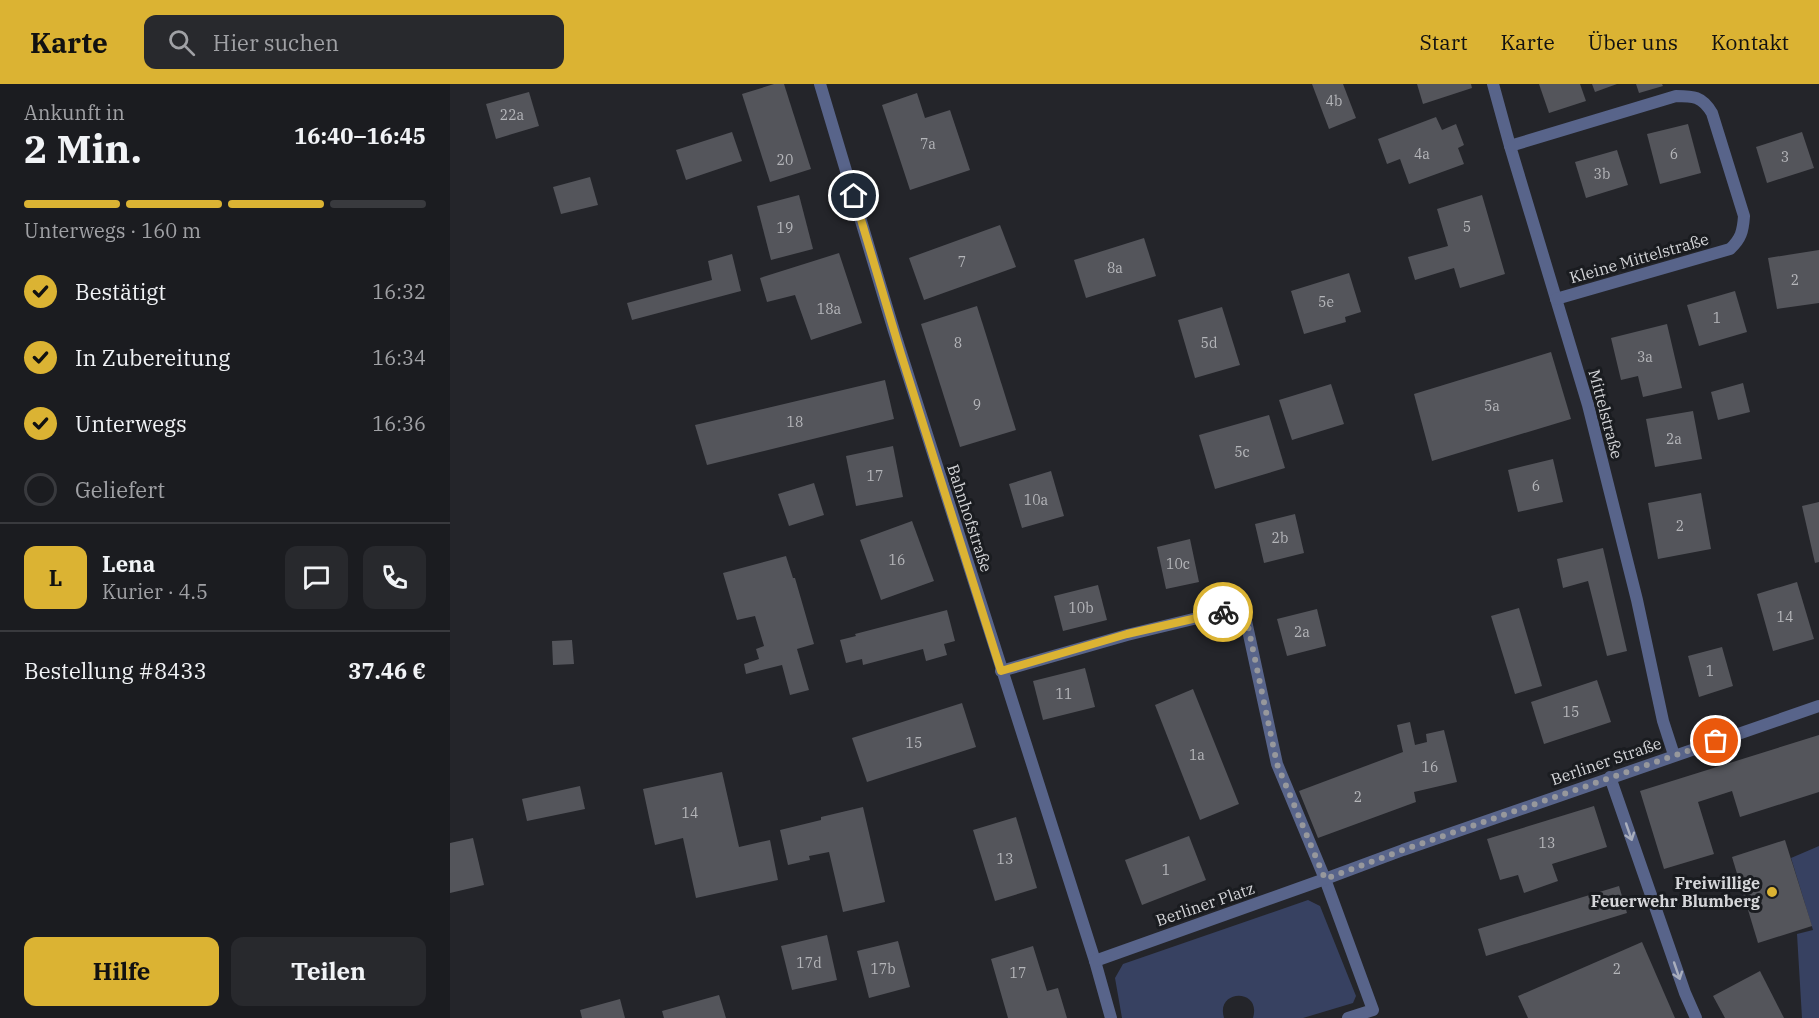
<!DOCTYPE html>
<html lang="de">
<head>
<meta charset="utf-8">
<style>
	body { margin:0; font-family:"IBM Plex Serif",serif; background:#28292d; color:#f1f3f6; height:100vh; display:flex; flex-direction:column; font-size:22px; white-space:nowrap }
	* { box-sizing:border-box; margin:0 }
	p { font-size:20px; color:#a0a1a5 }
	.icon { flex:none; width:33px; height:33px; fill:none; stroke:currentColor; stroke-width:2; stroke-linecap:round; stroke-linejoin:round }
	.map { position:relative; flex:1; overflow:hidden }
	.details { display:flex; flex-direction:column; background:#1b1c20; width:450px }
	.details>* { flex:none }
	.pin { position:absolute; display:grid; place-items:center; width:51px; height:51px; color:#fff; margin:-26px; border:3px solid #fff; border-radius:50%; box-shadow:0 2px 6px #0007 }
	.courier { position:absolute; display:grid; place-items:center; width:60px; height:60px; margin:-30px; border:4px solid #dbb333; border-radius:50%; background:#fff; color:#222; box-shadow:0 2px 8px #0007 }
	.headline em { font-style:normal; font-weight:700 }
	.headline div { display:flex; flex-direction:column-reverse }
	.headline { display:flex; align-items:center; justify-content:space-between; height:102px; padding:0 24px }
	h1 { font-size:39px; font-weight:700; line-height:45px }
	.bar { display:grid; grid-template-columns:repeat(4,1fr); gap:9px 6px; align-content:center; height:72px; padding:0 24px }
	.bar i { height:8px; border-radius:4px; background:#393a3e }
	.bar .active { background:#dbb333 }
	.bar p { grid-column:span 4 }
	.line { display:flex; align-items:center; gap:15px; padding:0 24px; border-top:2px solid #393a3e }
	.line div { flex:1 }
	.round { display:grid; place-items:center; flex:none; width:63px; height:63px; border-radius:12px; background:#28292d }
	ol { padding:0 24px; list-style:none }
	li { display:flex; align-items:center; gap:18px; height:66px }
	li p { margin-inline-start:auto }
	li .icon { padding:6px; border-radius:50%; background:#dbb333; color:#111; stroke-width:4 }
	li:last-child { color:#a0a1a5 }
	li i { width:33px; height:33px; border:3px solid #393a3e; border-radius:50% }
	.action { display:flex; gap:12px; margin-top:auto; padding:12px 24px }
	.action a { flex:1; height:69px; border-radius:12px; background:#dbb333; color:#111; font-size:24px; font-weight:700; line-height:69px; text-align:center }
	.action a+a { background:#28292d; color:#f1f3f6 }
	header { display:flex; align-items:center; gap:36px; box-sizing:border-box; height:84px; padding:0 30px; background:#dbb333; color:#111 }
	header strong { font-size:28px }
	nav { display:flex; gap:33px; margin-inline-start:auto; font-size:21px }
	.search { width:420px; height:54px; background:#28292d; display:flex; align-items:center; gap:15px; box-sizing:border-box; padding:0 21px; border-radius:12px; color:#a0a1a5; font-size:22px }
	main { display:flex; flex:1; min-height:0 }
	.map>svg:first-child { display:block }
	.green { fill:#374161 }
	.building { fill:#54555b }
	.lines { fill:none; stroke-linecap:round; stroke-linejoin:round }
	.lane { stroke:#58648a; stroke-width:12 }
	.street { stroke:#58648a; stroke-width:12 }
	.oneway { stroke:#a9aebd }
	.done { stroke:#97989c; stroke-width:6; stroke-dasharray:0 10.8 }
	.route { stroke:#dbb333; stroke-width:8 }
	.poi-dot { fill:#dbb333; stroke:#1a1c20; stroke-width:2 }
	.labels { text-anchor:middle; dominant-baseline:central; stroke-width:6; stroke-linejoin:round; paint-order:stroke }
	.number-label { font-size:14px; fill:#b5b6ba }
	.street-label { font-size:16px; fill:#d5d6d9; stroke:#1a1c20 }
	.poi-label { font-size:16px; font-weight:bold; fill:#d5d6d9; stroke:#1a1c20; text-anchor:end }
</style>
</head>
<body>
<header>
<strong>Karte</strong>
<div class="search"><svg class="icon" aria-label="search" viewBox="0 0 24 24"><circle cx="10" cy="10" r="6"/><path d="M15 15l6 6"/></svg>Hier suchen</div>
<nav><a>Start</a><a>Karte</a><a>Über uns</a><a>Kontakt</a></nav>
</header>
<main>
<section class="details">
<div class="headline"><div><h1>2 Min.</h1><p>Ankunft in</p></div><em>16:40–16:45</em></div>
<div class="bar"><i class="active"></i><i class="active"></i><i class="active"></i><i></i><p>Unterwegs · 160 m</p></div>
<ol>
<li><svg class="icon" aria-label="check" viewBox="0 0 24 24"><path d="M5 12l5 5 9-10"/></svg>Bestätigt<p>16:32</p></li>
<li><svg class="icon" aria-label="check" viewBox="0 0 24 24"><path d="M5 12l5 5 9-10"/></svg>In Zubereitung<p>16:34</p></li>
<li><svg class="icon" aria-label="check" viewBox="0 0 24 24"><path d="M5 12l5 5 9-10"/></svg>Unterwegs<p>16:36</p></li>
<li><i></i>Geliefert</li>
</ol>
<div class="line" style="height:108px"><b class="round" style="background:#dbb333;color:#111">L</b><div><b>Lena</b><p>Kurier · 4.5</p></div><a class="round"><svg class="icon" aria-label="chat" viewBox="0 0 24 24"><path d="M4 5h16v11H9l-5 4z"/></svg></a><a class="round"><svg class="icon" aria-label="phone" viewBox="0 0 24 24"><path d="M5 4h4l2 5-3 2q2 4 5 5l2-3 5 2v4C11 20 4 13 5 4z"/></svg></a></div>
<div class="line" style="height:78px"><div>Bestellung #8433</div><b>37.46 €</b></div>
<div class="action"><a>Hilfe</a><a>Teilen</a></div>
</section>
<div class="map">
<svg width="1369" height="934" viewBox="0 0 1369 934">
	<rect width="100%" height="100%" fill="#24252a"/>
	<g class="green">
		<path d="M 1369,762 L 1369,934 L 1352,934 L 1347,850 L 1363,846 L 1341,774 Z"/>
		<path d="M 858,816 L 870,822 L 906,912 L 903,919 L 853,934 L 803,934 C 812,904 765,905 774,934 L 672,934 L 665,894 L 673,880 Z"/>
	</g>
	<g class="building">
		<path d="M 324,0 L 334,0 L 361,85 L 320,98 L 292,10 Z"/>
		<path d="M 862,0 L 893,0 L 906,34 L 879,45 Z"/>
		<path d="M 967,0 L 1021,0 L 1022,4 L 973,20 Z"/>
		<path d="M 1089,0 L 1130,0 L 1136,17 L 1099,29 Z"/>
		<path d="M 1142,0 L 1167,0 L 1145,8 Z"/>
		<path d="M 1186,0 L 1212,0 L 1213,2 L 1189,9 Z"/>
		<path d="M 79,8 L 89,42 L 46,55 L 36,20 Z"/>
		<path d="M 467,9 L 475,34 L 500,26 L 520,86 L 460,106 L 432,21 Z"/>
		<path d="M 986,33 L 992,46 L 1006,40 L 1014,61 L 1008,64 L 1014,80 L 959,100 L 950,75 L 937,80 L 928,55 Z"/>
		<path d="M 1238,40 L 1251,89 L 1210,100 L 1197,50 Z"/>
		<path d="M 282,48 L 292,77 L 236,96 L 226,66 Z"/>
		<path d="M 1352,48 L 1364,84 L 1317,99 L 1306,63 Z"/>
		<path d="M 1167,66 L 1178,101 L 1136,114 L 1125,78 Z"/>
		<path d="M 140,93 L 148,121 L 111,130 L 103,103 Z"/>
		<path d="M 349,111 L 363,165 L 321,176 L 307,122 Z"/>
		<path d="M 1032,111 L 1055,190 L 1010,204 L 1004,184 L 965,196 L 958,173 L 998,162 L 987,125 Z"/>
		<path d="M 550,141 L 566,183 L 474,216 L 459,174 Z"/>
		<path d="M 694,154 L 706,192 L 636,214 L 624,176 Z"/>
		<path d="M 1369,166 L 1369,219 L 1327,225 L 1318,174 Z"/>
		<path d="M 389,169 L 412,239 L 361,256 L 345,211 L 317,218 L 310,194 Z"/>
		<path d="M 282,170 L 291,207 L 182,236 L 177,219 L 262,196 L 258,177 Z"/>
		<path d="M 899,189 L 911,228 L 895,233 L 896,238 L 854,250 L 841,207 Z"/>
		<path d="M 1285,207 L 1297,248 L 1249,262 L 1237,221 Z"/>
		<path d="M 527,222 L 566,346 L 510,363 L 471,240 Z"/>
		<path d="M 772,223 L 790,281 L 745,294 L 728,236 Z"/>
		<path d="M 1217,240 L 1232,304 L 1193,313 L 1188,292 L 1171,296 L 1161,254 Z"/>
		<path d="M 1101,268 L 1121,335 L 982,377 L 964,310 Z"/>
		<path d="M 435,296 L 444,335 L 257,381 L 245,341 Z"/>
		<path d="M 1293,299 L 1300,328 L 1268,336 L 1261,308 Z"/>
		<path d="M 881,300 L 894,340 L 842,356 L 829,316 Z"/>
		<path d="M 1243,327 L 1252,375 L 1205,383 L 1196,335 Z"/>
		<path d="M 819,331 L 835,384 L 765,405 L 749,351 Z"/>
		<path d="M 443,362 L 453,413 L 406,422 L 396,372 Z"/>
		<path d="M 1103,375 L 1113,418 L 1068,428 L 1058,386 Z"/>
		<path d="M 601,387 L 614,432 L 572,444 L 559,400 Z"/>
		<path d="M 364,399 L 374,431 L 339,442 L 328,410 Z"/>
		<path d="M 1251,409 L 1261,465 L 1208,475 L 1198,419 Z"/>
		<path d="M 1369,418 L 1369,478 L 1365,479 L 1352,422 Z"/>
		<path d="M 845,430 L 854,469 L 814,479 L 805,440 Z"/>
		<path d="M 462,437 L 484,497 L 431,516 L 410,456 Z"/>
		<path d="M 740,455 L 749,498 L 716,505 L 707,463 Z"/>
		<path d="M 1153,464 L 1177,567 L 1157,572 L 1138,497 L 1113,504 L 1107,475 Z"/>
		<path d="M 336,472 L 343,494 L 345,494 L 364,560 L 347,565 L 359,606 L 340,611 L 332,581 L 296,590 L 294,580 L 309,575 L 306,565 L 314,562 L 305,532 L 287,536 L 273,489 Z"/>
		<path d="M 1347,498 L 1364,555 L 1323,567 L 1307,510 Z"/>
		<path d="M 648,501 L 657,536 L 613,547 L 604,512 Z"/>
		<path d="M 1069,524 L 1092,602 L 1065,610 L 1041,532 Z"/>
		<path d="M 867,525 L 876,562 L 837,572 L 827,535 Z"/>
		<path d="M 497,526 L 505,557 L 494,560 L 497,571 L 476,577 L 473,565 L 413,581 L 412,575 L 396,579 L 390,556 L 406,552 L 405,550 Z"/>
		<path d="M 122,556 L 124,580 L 103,581 L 102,557 Z"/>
		<path d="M 1272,563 L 1283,602 L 1249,613 L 1238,572 Z"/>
		<path d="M 635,584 L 645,623 L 593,636 L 583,597 Z"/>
		<path d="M 1147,596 L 1161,638 L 1094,660 L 1081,618 Z"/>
		<path d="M 743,605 L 789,720 L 750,736 L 705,621 Z"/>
		<path d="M 512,619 L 526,663 L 417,698 L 402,654 Z"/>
		<path d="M 960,638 L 965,661 L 977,658 L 976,650 L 994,646 L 1007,698 L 964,708 L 966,718 L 868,754 L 849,707 L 953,668 L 947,641 Z"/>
		<path d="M 1369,651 L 1369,708 L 1290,733 L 1282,707 L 1248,718 L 1264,770 L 1214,785 L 1190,707 Z"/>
		<path d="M 272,688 L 289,763 L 320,756 L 328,796 L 246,814 L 233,754 L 205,761 L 193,705 Z"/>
		<path d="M 130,702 L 135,725 L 77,737 L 72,715 Z"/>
		<path d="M 1144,722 L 1157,763 L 1102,780 L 1108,797 L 1074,809 L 1068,791 L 1050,796 L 1037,755 Z"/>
		<path d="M 413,723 L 435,818 L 393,828 L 379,768 L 359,772 L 360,776 L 338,781 L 330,746 L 371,736 L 371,733 Z"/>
		<path d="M 566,733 L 587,804 L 545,817 L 523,746 Z"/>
		<path d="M 739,752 L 756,796 L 692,821 L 675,776 Z"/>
		<path d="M 23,754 L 34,801 L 0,809 L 0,759 Z"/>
		<path d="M 1335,756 L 1362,842 L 1308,859 L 1282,773 Z"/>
		<path d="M 1169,802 L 1177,829 L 1036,872 L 1028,845 Z"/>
		<path d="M 377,851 L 387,896 L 342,906 L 331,862 Z"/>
		<path d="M 448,857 L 460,903 L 419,914 L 407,867 Z"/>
		<path d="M 1192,858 L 1225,934 L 1078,934 L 1068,912 Z"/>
		<path d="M 583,862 L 597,907 L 608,904 L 617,934 L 558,934 L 541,875 Z"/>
		<path d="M 1310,887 L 1334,934 L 1275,934 L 1263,912 Z"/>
		<path d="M 269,911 L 276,934 L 214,934 L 212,927 Z"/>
		<path d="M 170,915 L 175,934 L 132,934 L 130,926 Z"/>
	</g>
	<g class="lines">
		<path class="lane" d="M 551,587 L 677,551 L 793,523 L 827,680 L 875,795 L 923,926 L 898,934"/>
		<g class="street">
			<path d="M 370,0 L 444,247 L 645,877 L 661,934"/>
			<path d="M 1043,0 L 1060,62 L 1138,321 L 1187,516 L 1213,637 L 1224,671"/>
			<path d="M 1060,62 L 1226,12 C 1243,12 1252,12 1262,29 L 1294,132 C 1293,147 1291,155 1280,165 L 1106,215"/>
			<path d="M 1160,693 L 1235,909 L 1246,934"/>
			<path d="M 645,877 L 875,795 L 953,766 L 1369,622"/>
		</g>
	</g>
	<defs><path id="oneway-shaft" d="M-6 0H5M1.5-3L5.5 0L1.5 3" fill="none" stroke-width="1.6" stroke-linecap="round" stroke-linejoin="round" transform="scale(1.5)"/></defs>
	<g class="oneway">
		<use href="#oneway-shaft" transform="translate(1179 748) rotate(71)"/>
		<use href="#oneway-shaft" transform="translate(1227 887) rotate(71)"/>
	</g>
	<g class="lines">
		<path class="done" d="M 773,528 L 794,523 L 827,680 L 875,795 L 953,766 L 1266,657"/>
		<path class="route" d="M 404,112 L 451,270 L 551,587 L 677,550 L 773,528"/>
	</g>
	<circle class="poi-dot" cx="1322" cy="808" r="6"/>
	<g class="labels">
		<g class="number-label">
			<text x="884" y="17">4b</text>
			<text x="62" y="31">22a</text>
			<text x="478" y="60">7a</text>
			<text x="972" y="70">4a</text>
			<text x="1224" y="70">6</text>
			<text x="1335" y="73">3</text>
			<text x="335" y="76">20</text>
			<text x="1152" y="90">3b</text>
			<text x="1017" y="143">5</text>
			<text x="335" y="144">19</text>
			<text x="512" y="178">7</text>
			<text x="665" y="184">8a</text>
			<text x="1345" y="196">2</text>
			<text x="876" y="218">5e</text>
			<text x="379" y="225">18a</text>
			<text x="1267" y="234">1</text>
			<text x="508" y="259">8</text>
			<text x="759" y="259">5d</text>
			<text x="1195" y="273">3a</text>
			<text x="527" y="321">9</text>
			<text x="1042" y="322">5a</text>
			<text x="345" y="338">18</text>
			<text x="1224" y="355">2a</text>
			<text x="792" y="368">5c</text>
			<text x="425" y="392">17</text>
			<text x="1086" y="402">6</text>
			<text x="586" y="416">10a</text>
			<text x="1230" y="442">2</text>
			<text x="830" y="454">2b</text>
			<text x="447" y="476">16</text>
			<text x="728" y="480">10c</text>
			<text x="631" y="524">10b</text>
			<text x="1335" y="533">14</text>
			<text x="852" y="548">2a</text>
			<text x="1260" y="587">1</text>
			<text x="614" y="610">11</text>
			<text x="1121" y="628">15</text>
			<text x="464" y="659">15</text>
			<text x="747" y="671">1a</text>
			<text x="980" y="683">16</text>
			<text x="908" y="713">2</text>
			<text x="240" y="729">14</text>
			<text x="1097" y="759">13</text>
			<text x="555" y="775">13</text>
			<text x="716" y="786">1</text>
			<text x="359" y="879">17d</text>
			<text x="433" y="885">17b</text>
			<text x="1167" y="885">2</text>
			<text x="568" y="889">17</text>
		</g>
		<g class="street-label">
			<text transform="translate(1189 174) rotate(-16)">Kleine Mittelstraße</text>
			<text transform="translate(1156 330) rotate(75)">Mittelstraße</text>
			<text transform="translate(520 434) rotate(72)">Bahnhofstraße</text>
			<text transform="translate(1156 677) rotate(-19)">Berliner Straße</text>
			<text transform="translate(755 820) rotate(-19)">Berliner Platz</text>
		</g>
		<g class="poi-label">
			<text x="1310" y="799">Freiwillige<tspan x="1310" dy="18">Feuerwehr Blumberg</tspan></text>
		</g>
	</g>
</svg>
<div class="pin" style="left:1266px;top:657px;background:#ea580c"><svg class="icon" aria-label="bag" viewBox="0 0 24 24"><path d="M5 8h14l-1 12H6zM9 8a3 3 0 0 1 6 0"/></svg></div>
<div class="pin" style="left:404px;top:112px;background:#1f2937"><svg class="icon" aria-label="home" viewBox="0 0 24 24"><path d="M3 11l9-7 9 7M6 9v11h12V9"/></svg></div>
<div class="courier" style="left:773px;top:528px"><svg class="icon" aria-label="bike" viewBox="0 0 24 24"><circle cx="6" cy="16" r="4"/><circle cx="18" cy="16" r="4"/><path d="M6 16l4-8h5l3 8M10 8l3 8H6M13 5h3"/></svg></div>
</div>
</main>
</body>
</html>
